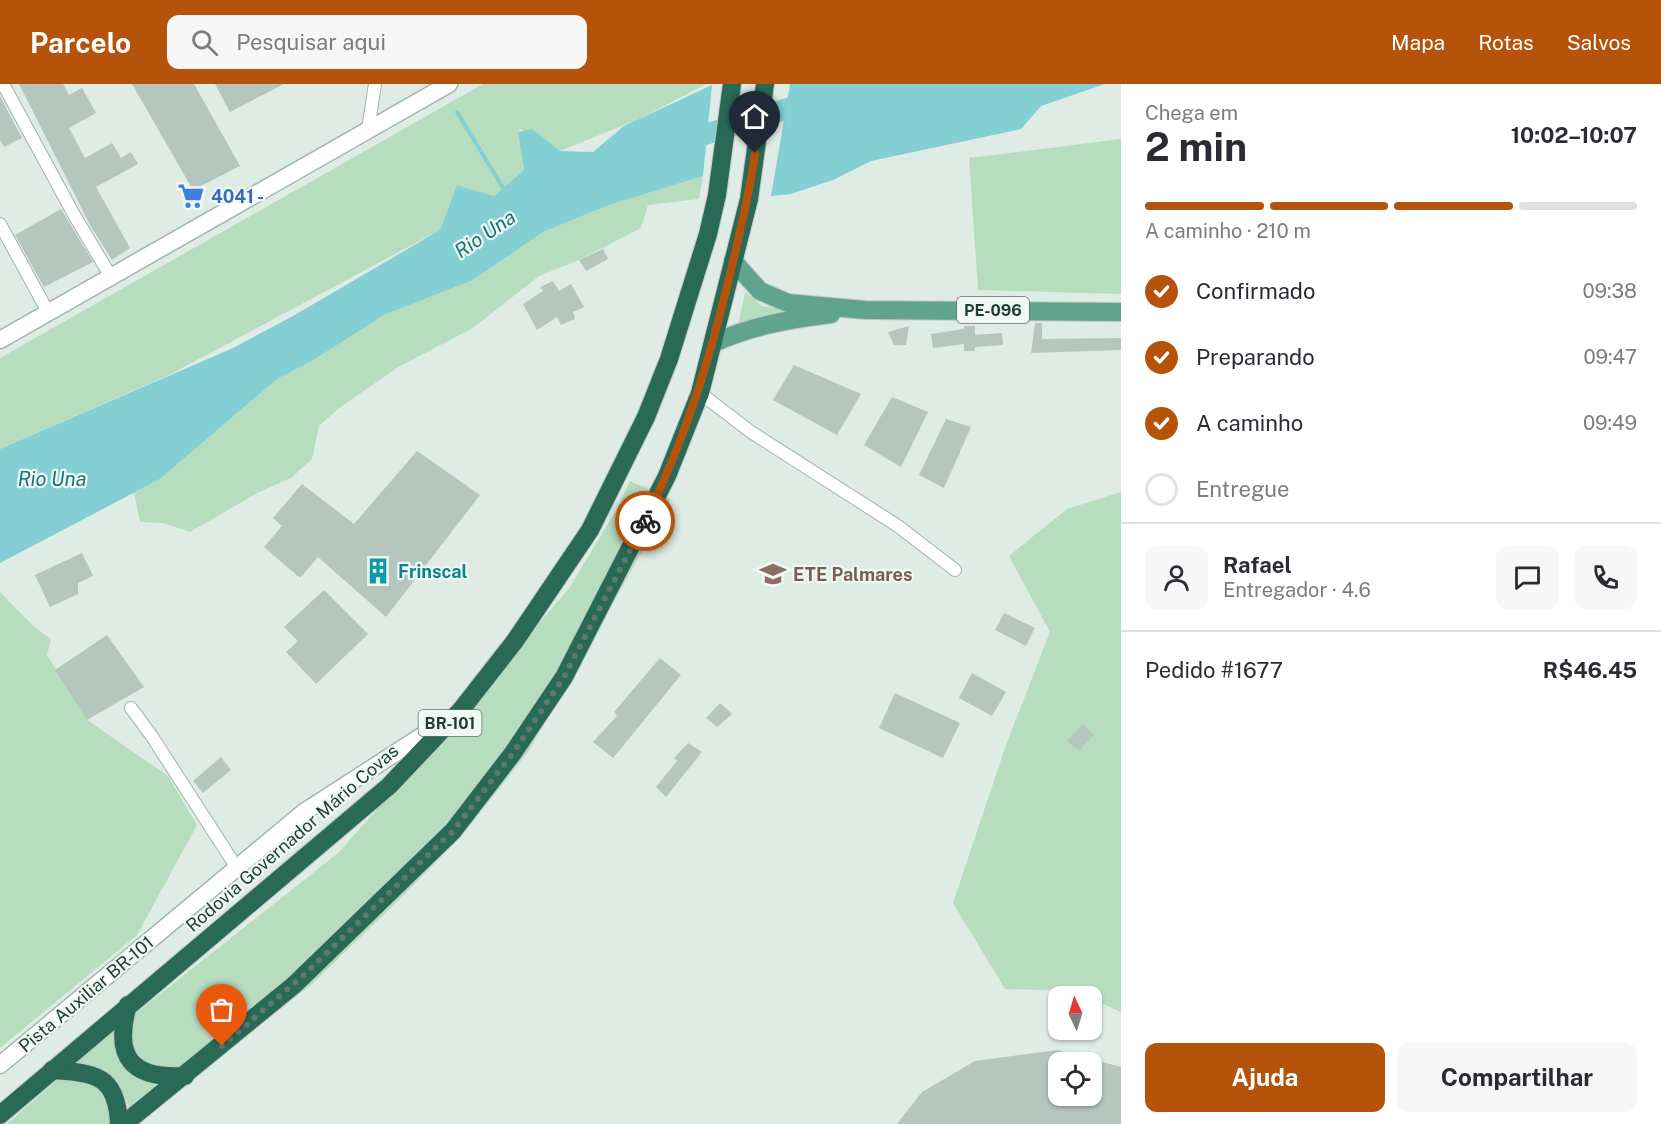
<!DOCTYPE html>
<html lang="pt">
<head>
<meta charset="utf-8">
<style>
	body { margin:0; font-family:"Public Sans",sans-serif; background:#f7f7f7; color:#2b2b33; height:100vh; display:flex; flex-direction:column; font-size:22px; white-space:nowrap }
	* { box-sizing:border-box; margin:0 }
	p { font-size:20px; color:#7c7c81 }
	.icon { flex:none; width:33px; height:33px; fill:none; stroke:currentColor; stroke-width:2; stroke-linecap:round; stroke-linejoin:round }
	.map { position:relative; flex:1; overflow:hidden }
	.drawer { display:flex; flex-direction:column; background:#fff; width:540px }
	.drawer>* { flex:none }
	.needle { width:39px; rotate:356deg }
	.buttons { position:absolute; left:1048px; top:902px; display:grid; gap:12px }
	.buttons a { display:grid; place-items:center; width:54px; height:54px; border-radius:12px; background:#fff; box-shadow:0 2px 4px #0004; font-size:30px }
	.pin { position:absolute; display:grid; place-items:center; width:51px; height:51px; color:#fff; margin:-62px -26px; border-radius:50% 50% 50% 0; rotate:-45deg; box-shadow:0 0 6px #0007 }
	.pin .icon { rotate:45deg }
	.courier { position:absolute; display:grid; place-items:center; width:60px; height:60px; margin:-30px; border:4px solid #b45309; border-radius:50%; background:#fff; color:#222; box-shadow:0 2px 8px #0007 }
	.head em { font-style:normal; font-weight:700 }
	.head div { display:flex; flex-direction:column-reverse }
	.head { display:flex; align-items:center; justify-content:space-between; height:102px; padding:0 24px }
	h1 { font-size:39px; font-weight:700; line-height:45px }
	.bar { display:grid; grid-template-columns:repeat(4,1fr); gap:9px 6px; align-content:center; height:72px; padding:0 24px }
	.bar i { height:8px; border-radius:4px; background:#e1e1e2 }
	.bar .on { background:#b45309 }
	.bar p { grid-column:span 4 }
	.line { display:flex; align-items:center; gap:15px; padding:0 24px; border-top:2px solid #e1e1e2 }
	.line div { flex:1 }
	.round { display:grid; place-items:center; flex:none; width:63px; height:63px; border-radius:12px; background:#f7f7f7 }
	ol { padding:0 24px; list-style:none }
	li { display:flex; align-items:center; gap:18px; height:66px }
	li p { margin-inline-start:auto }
	li .icon { padding:6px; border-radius:50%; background:#b45309; color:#fff; stroke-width:4 }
	li:last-child { color:#7c7c81 }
	li i { width:33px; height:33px; border:3px solid #e1e1e2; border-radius:50% }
	.button { display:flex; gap:12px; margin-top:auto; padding:12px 24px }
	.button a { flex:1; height:69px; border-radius:12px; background:#b45309; color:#fff; font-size:24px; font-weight:700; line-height:69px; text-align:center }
	.button a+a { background:#f7f7f7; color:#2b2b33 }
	header { display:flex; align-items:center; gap:36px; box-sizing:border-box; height:84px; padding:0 30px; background:#b45309; color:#fff }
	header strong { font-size:28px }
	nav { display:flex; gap:33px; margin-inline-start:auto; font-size:21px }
	.search { width:420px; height:54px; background:#f7f7f7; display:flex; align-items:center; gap:15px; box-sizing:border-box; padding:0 21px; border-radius:12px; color:#7c7c81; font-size:22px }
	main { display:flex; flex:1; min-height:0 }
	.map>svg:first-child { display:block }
	.green { fill:#b6debe }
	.water { fill:#83cfd4 }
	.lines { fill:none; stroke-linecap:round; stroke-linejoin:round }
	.stream { stroke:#83cfd4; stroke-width:4 }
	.river { stroke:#83cfd4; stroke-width:21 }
	.building { fill:#b4c6be }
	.street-casing { stroke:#a2b3ac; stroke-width:14 }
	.secondary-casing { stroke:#9db8ac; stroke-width:19 }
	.primary-casing { stroke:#c0c8c6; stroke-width:20 }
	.highway-casing { stroke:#c0c8c6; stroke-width:20 }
	.street { stroke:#fff; stroke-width:12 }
	.secondary { stroke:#fff; stroke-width:16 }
	.primary { stroke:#61a48d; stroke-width:18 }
	.highway { stroke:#296a57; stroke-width:18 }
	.done { stroke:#627971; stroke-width:6; stroke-dasharray:0 10.8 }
	.route { stroke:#b45309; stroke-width:8 }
	.labels { text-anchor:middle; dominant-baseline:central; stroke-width:4.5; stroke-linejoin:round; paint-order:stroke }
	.shield { fill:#f0f8f3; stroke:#5e746c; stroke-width:1.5 }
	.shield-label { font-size:16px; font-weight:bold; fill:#1f3c32 }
	.shop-label { font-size:18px; font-weight:bold; fill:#366cbe; stroke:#f0f8f3; text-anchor:start }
	.culture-label { font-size:18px; font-weight:bold; fill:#0d838f; stroke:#f0f8f3; text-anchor:start }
	.education-label { font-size:18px; font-weight:bold; fill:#785e54; stroke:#f0f8f3; text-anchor:start }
	.street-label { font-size:18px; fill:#1f3c32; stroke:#f0f8f3 }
	.water-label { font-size:20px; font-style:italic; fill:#16737c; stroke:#f0f8f3 }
</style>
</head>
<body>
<header>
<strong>Parcelo</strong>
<div class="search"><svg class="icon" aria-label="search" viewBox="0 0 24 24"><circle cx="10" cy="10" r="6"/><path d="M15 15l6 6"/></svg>Pesquisar aqui</div>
<nav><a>Mapa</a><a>Rotas</a><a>Salvos</a></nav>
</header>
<main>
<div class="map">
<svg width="1121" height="1040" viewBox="0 0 1121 1040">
	<rect width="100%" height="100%" fill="#dfebe5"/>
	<g class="green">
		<path d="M 483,0 L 706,0 L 639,35 L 560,67 L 519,44 L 524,86 L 494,112 L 457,101 L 440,146 L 169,291 L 0,365 L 0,274 Z"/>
		<path d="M 1121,55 L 1121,210 L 978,206 L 969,74 Z"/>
		<path d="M 703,92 L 699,115 L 648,121 L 641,144 L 579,176 L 539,192 L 473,244 L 400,282 L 339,324 L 319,342 L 312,375 L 291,394 L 259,408 L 190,448 L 163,439 L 140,438 L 134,409 L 160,395 L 277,295 L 312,277 L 384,231 L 473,196 L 543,148 L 609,121 Z"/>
		<path d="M 745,208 L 762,222 L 804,228 L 737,246 Z"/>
		<path d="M 630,397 L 670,415 L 662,433 L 528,668 L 466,746 L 403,812 L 312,900 L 187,999 C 154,1005 151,996 128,973 L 130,934 L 338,769 L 398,702 L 450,652 L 517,565 L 570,503 L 615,428 Z"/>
		<path d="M 1121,408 L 1121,928 L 1092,915 L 1092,912 L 1073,907 L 1005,905 L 953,819 L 1006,661 L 1050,548 L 1009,472 L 1067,425 Z"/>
		<path d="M 0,508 L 33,542 L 51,555 L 47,571 L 87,636 L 168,692 L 197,741 L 137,851 L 0,964 Z"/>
		<path d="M 126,937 L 135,990 L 165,1006 L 184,1003 L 136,1040 L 128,1040 L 129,1023 L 122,1007 L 65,987 Z"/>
		<path d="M 62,992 L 101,992 L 124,1040 L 7,1040 Z"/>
	</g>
	<g class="water">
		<path d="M 790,0 L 1105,0 L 1041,22 L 1021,45 L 871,77 L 833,96 L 791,110 L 771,112 Z"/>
		<path d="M 712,1 L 703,92 L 609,121 L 543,148 L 473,196 L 384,231 L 312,277 L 277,295 L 160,395 L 0,479 L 0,365 L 233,264 L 293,232 L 440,146 L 457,101 L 494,112 L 524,86 L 518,48 L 532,45 L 560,67 L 593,68 L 624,42 Z"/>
	</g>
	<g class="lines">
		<path class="stream" d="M 457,28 L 505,107"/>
		<path class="river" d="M 681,58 L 866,0"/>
	</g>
	<g class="building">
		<path d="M 19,0 L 63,0 L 69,11 L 82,4 L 96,29 L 69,44 L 85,74 L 112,59 L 121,74 L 131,68 L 138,80 L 96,103 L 130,164 L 112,176 L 90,141 Z"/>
		<path d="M 132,0 L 194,0 L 240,82 L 193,106 Z"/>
		<path d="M 215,0 L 284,0 L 230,28 Z"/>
		<path d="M 0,12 L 22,54 L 4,63 L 0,56 Z"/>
		<path d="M 61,125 L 93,178 L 44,203 L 15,151 Z"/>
		<path d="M 603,165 L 608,175 L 586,187 L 579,176 Z"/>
		<path d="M 553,197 L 559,207 L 571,200 L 584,223 L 573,228 L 575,235 L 561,241 L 557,233 L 537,246 L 523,220 L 543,207 L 540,203 Z"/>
		<path d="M 1035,239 L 1042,239 L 1042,255 L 1121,254 L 1121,266 L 1031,269 Z"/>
		<path d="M 909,242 L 906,261 L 894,261 L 888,248 Z"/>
		<path d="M 964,242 L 975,242 L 975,251 L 1002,249 L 1003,261 L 975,263 L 975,267 L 964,267 L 964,260 L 933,264 L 931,250 L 964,245 Z"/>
		<path d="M 794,281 L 861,310 L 837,351 L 773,316 Z"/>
		<path d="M 892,313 L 928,328 L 901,383 L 864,361 Z"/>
		<path d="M 946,335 L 971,343 L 944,404 L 919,391 Z"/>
		<path d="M 417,367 L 480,411 L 386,533 L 318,473 L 300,494 L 264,463 L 282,442 L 273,434 L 302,400 L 354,440 Z"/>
		<path d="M 82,469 L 93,492 L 78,499 L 78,510 L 50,523 L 35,491 Z"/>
		<path d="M 324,506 L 368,550 L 316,600 L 286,568 L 298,557 L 284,543 Z"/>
		<path d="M 1004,529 L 1035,544 L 1026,562 L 995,546 Z"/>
		<path d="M 107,551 L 144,603 L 87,636 L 55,586 Z"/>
		<path d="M 660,574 L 681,591 L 613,674 L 593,658 L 617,632 L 614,628 Z"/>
		<path d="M 972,589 L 1006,608 L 992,632 L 959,614 Z"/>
		<path d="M 895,609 L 960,639 L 943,674 L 879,644 Z"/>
		<path d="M 720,619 L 732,630 L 717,643 L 706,634 Z"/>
		<path d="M 1083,640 L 1094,651 L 1079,667 L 1067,657 Z"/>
		<path d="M 688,659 L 702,668 L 666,713 L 656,703 L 677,677 L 674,674 Z"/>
		<path d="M 221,673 L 231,686 L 203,709 L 193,697 Z"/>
		<path d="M 1058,966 L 1090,975 L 1090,978 L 1059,978 L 1059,1011 L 1092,1011 L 1092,975 L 1121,983 L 1121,1040 L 897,1040 L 922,1008 L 975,977 Z"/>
	</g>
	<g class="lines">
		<g class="street-casing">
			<g id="street">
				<path d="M 3,0 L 73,129 L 111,193"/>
				<path d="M 368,46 L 375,0"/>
				<path d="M 0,140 L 48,228"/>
				<path d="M 700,309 L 751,348 L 898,442 L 955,486"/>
				<path d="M 131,624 L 151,651 L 237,784"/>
			</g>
		</g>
		<g class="secondary-casing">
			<g id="secondary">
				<path d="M 0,256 L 449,0"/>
				<path d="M 0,981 L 304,728 L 448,635"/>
			</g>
		</g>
		<g class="primary-casing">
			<g id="primary">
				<path d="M 733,177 L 760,207 L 788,219 L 865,226 L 1121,228"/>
				<path d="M 714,259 C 750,242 791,235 831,230"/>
			</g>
		</g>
		<g class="highway-casing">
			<g id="highway">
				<path d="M 128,921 C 113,974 132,995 185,992"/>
				<path d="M 52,986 C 94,989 117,990 119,1040"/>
				<path d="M 0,1031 L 389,702 L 461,626 L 515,557 L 590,446 L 646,333 L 669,275 L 708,150 L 717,111 L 732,0"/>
				<path d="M 124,1040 L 294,901 L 453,747 L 513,669 L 564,593 L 667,392 L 700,309 L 749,115 L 765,0"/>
			</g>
		</g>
		<use href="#street" class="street"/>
		<use href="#secondary" class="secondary"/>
		<use href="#primary" class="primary"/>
		<use href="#highway" class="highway"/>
	</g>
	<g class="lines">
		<path class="done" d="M 222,962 L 306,889 L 453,747 L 513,669 L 564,593 L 645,437"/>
		<path class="route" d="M 645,437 C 687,351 709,278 731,186 C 740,147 750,109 755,69"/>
	</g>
	<defs>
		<g id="supermarket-bare" transform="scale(2.07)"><path d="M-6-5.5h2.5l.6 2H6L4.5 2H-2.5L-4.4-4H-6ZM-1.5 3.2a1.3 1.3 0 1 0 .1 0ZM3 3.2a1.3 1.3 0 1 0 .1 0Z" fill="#3f7fe0" stroke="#f0f8f3" stroke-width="2.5" paint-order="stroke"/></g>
		<g id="building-bare" transform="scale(2.07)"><path d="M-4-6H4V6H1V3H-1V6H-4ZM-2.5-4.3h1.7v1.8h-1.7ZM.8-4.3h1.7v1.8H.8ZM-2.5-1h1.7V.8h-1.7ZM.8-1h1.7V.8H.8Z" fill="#0f9aa8" stroke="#f0f8f3" stroke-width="2.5" paint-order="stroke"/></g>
		<g id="university-bare" transform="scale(2.07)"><path d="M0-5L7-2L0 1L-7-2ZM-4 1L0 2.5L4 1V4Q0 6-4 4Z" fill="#8d6e63" stroke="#f0f8f3" stroke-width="2.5" paint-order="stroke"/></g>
	</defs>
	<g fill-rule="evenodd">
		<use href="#supermarket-bare" x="191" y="112"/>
		<use href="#building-bare" x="378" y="487"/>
		<use href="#university-bare" x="773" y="490"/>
	</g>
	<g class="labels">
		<g class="shield">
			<rect x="957" y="213" width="72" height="26" rx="4.5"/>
			<rect x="418.5" y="626" width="63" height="26" rx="4.5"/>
		</g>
		<g class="shield-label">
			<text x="993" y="226">PE-096</text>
			<text x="450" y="639">BR-101</text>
		</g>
		<g class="shop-label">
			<text x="211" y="112">4041 -</text>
		</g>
		<g class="culture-label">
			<text x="398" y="487">Frinscal</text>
		</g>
		<g class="education-label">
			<text x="793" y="490">ETE Palmares</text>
		</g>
		<g class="street-label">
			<text transform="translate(292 754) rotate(-41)">Rodovia Governador Mário Covas</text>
			<text transform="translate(86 910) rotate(-40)">Pista Auxiliar BR-101</text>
		</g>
		<g class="water-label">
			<text transform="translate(485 150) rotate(-34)">Rio Una</text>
			<text x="52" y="395">Rio Una</text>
		</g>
	</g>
</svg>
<div class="buttons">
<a><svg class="needle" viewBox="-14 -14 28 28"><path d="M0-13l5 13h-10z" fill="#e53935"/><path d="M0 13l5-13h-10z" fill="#7c7c81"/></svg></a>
<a><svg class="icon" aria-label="locate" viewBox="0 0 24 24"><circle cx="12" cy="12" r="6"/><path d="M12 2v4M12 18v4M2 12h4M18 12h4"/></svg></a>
</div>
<div class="pin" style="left:222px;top:962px;background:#ea580c"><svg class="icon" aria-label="bag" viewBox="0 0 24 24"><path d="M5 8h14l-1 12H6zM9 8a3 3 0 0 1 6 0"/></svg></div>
<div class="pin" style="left:755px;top:69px;background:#1f2937"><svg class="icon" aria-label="home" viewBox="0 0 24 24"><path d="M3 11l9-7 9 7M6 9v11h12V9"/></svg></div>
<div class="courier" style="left:645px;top:437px"><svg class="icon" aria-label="bike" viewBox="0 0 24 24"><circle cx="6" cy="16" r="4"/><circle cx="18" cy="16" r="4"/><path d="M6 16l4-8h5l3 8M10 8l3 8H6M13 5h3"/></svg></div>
</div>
<section class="drawer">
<div class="head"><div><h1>2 min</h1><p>Chega em</p></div><em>10:02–10:07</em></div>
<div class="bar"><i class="on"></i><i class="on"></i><i class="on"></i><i></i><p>A caminho · 210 m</p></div>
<ol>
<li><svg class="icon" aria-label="check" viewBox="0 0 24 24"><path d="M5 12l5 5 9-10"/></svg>Confirmado<p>09:38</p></li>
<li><svg class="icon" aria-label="check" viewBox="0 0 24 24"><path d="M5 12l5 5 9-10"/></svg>Preparando<p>09:47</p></li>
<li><svg class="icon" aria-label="check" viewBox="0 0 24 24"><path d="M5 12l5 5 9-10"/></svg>A caminho<p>09:49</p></li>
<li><i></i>Entregue</li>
</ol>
<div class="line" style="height:108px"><a class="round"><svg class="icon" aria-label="person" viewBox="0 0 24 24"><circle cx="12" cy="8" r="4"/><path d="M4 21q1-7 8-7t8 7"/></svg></a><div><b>Rafael</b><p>Entregador · 4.6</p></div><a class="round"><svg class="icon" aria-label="chat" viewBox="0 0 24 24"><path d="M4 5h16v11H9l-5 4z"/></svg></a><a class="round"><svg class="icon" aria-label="phone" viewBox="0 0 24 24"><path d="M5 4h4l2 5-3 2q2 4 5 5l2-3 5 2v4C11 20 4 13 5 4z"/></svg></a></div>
<div class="line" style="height:78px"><div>Pedido #1677</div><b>R$46.45</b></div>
<div class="button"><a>Ajuda</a><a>Compartilhar</a></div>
</section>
</main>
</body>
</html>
